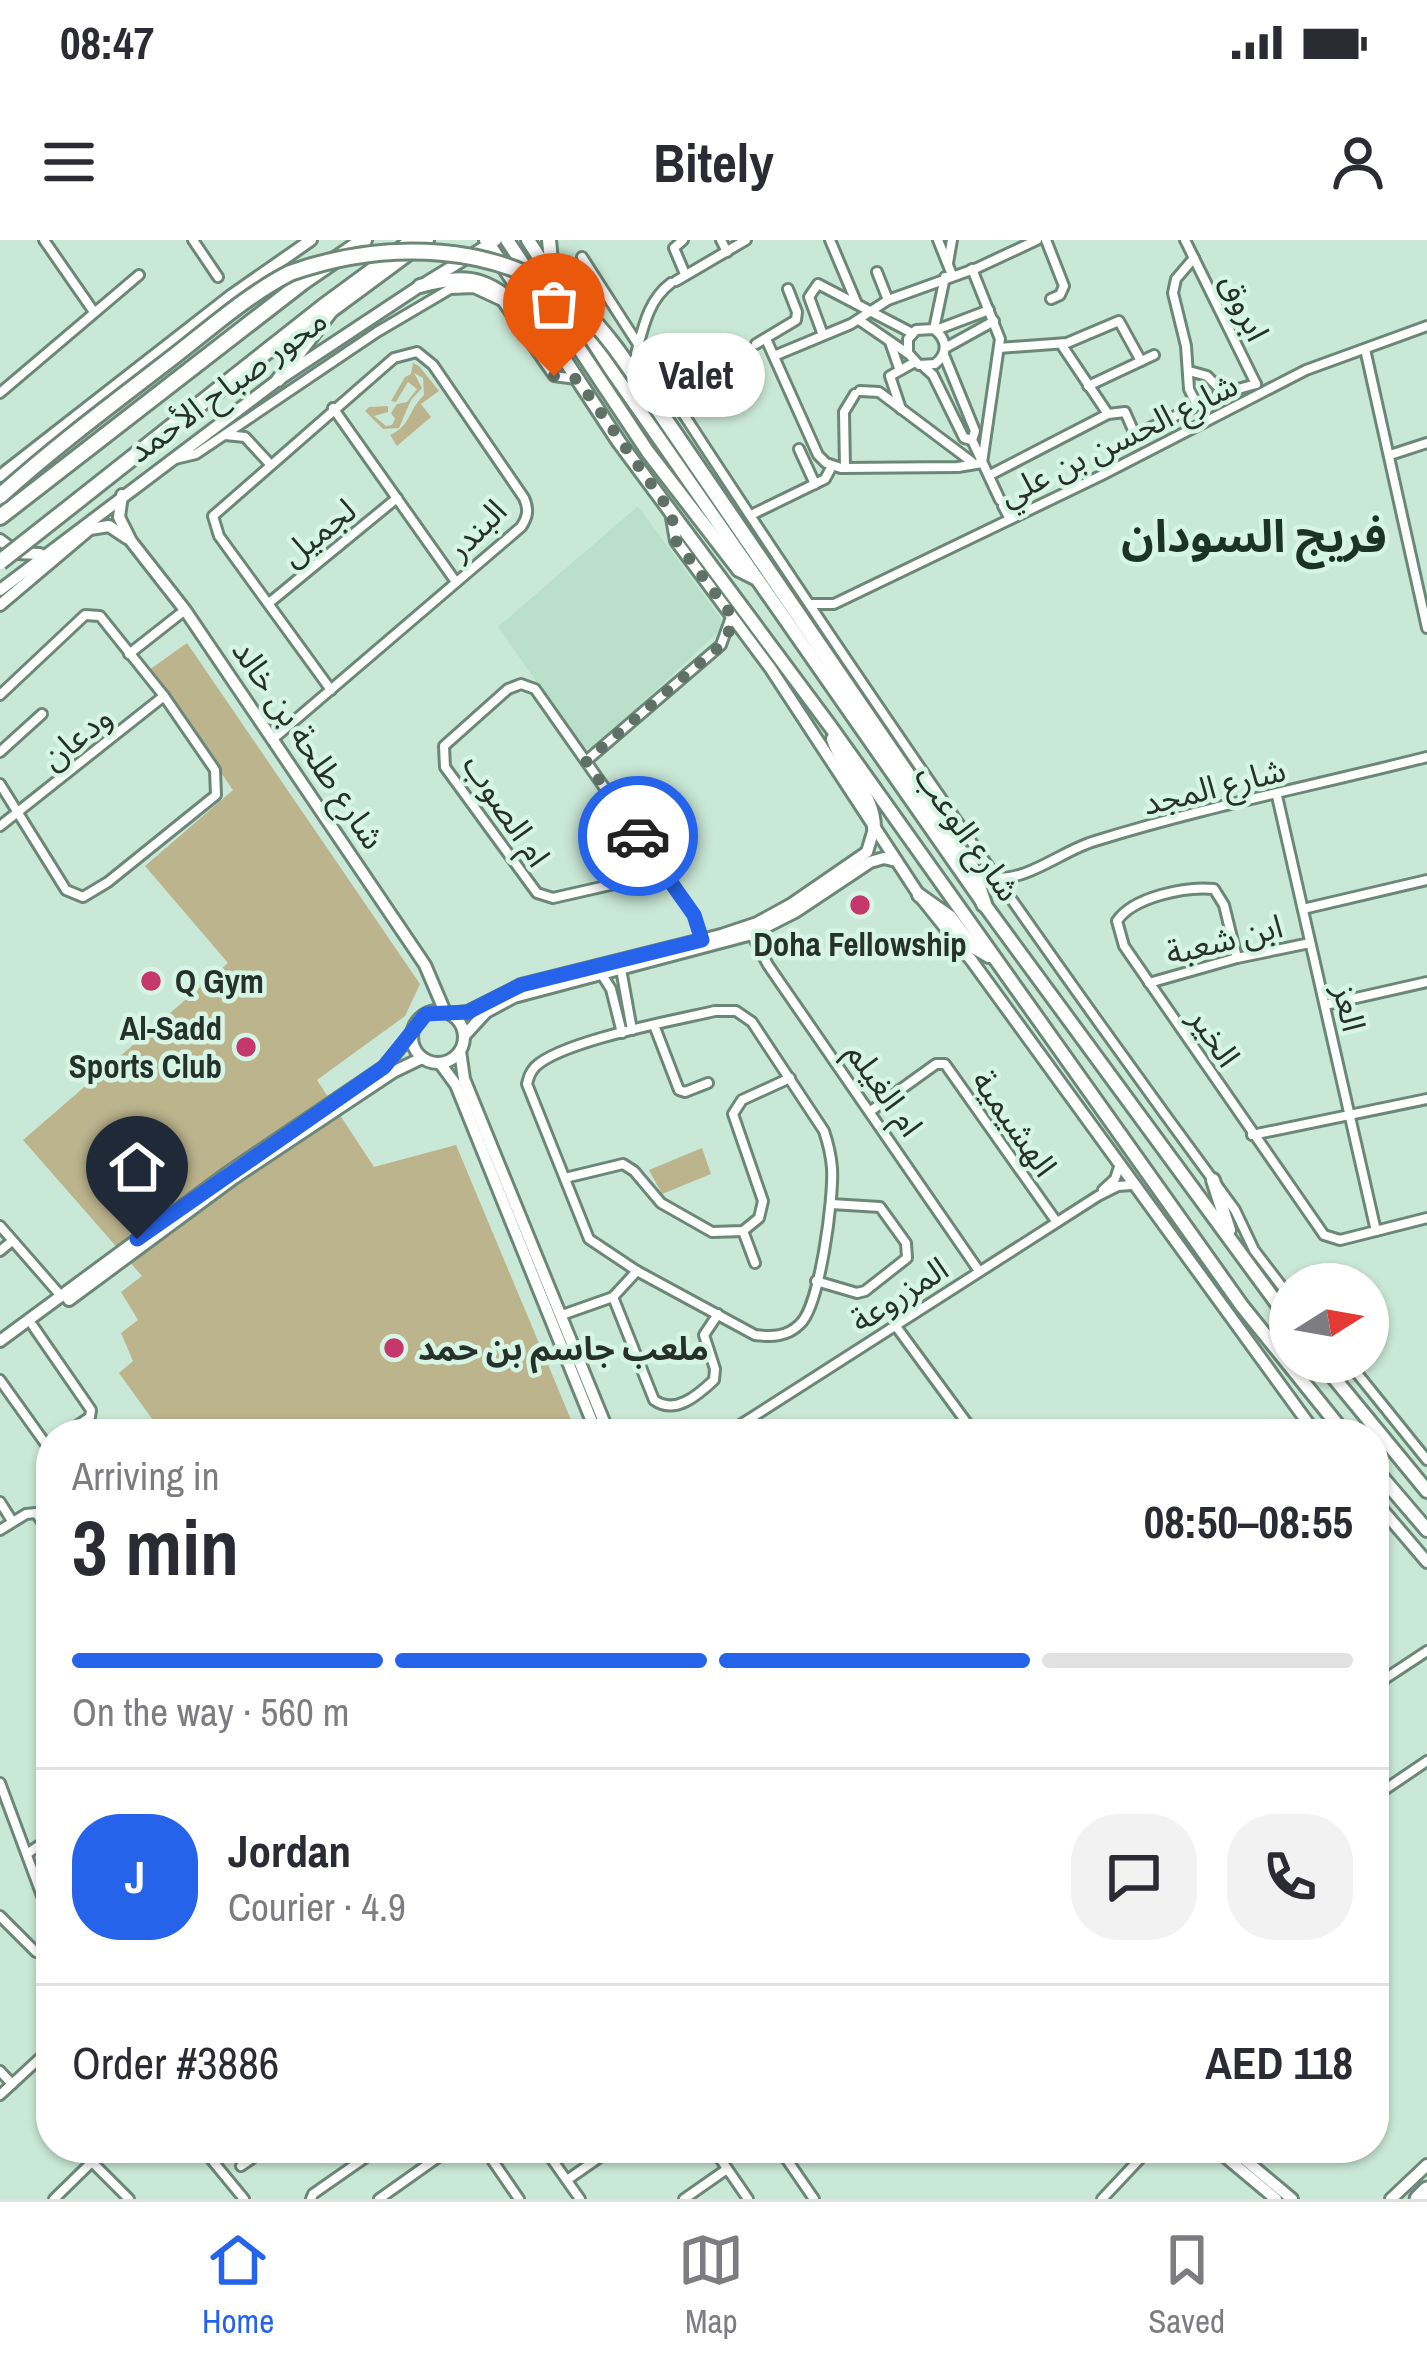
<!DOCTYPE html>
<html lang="en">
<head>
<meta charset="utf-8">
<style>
	body { margin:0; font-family:"Archivo Narrow","Noto Sans Arabic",sans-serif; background:#f2f2f3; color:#2b2b33; height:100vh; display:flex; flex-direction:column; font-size:45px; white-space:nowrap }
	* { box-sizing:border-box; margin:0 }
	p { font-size:39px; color:#7c7c81 }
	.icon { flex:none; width:66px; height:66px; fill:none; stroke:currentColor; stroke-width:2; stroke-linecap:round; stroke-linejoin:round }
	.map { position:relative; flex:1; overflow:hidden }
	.drawer { position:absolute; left:36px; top:1179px; width:1353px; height:744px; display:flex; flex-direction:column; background:#fff; border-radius:48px; box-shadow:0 3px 9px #0004 }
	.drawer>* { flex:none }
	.needle { width:78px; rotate:79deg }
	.buttons { position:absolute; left:1269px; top:1023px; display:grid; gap:24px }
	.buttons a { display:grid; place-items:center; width:120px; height:120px; border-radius:50%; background:#fff; box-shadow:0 3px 9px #0004; font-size:60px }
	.pin { position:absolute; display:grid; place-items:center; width:102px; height:102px; color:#fff; margin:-123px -51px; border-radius:50% 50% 50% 0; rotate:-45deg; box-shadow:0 0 12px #0007 }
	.pin .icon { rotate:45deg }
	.courier { position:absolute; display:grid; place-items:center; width:120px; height:120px; margin:-60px; border:9px solid #2563eb; border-radius:50%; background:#fff; color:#222; box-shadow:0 3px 15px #0007 }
	.bubble { position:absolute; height:84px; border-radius:42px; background:#fff; box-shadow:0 3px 9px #0004; font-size:39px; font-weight:700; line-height:84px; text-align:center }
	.overview em { font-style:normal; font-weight:700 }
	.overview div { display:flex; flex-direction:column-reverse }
	.overview { display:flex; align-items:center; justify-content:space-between; height:204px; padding:0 36px }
	h1 { font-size:78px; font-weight:700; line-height:90px }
	.bar { display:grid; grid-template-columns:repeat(4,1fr); gap:18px 12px; align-content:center; height:144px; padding:0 36px }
	.bar i { height:15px; border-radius:9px; background:#e1e1e2 }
	.bar .current { background:#2563eb }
	.bar p { grid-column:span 4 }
	.line { display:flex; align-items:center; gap:30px; padding:0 36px; border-top:3px solid #e1e1e2 }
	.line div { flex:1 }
	.round { display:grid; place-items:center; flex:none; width:126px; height:126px; border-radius:48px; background:#f2f2f3 }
	.status { display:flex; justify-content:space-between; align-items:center; height:84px; padding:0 60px; background:#fff; direction:ltr }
	.status svg { height:33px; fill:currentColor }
	header { display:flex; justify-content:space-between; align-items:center; height:156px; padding:0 36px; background:#fff; font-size:54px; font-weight:700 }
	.menu { display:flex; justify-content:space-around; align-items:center; height:168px; border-top:3px solid #e1e1e2; background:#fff; font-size:33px; color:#7c7c81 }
	.menu a { display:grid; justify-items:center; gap:6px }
	.menu .current { color:#2563eb }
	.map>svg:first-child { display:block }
	.built { fill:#badfca }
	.green { fill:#bcb48d }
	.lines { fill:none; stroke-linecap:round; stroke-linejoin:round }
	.minor-casing { stroke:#6c8778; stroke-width:14 }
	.tertiary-casing { stroke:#6c8778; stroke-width:16 }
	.secondary-casing { stroke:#6c8778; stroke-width:16 }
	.primary-casing { stroke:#6c8778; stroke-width:18 }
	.trunk-casing { stroke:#6c8778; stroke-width:20 }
	.motorway-casing { stroke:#6c8778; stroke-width:21 }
	.minor { stroke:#fff; stroke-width:8 }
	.tertiary { stroke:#fff; stroke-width:10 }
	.secondary { stroke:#fff; stroke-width:10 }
	.primary { stroke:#fff; stroke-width:12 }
	.trunk { stroke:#fff; stroke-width:14 }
	.motorway { stroke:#fff; stroke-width:15 }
	.trunk-bridge-casing { stroke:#6c8778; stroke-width:20; stroke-linecap:butt }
	.trunk-bridge { stroke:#fff; stroke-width:14 }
	.done { stroke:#5f7167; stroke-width:12; stroke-dasharray:0 21.6 }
	.route { stroke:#2563eb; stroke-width:15 }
	.poi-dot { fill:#c5386b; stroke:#d7f5e4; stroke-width:4.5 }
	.labels { text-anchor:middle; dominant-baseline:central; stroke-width:9; stroke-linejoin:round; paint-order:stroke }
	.street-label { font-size:33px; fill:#25312a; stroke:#d7f5e4 }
	.poi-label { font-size:33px; font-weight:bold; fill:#25312a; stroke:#d7f5e4; text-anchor:start }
	.district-label { font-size:45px; font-weight:bold; fill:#1b3327; stroke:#d7f5e4 }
</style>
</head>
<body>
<div class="status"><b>08:47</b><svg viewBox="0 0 49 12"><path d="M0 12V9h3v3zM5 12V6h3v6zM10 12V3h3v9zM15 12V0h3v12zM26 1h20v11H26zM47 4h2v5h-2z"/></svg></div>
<header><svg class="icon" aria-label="menu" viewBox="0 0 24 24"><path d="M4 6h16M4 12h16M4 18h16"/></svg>Bitely<svg class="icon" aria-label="person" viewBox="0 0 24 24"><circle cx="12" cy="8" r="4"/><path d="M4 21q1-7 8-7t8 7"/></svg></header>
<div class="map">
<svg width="1427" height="1959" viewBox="0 0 1427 1959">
	<rect width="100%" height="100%" fill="#cae8d7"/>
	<path class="built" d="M 638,266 L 721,379 L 719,391 L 593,509 L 583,508 L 498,387 Z"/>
	<g class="green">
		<path d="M 413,123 L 419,126 L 439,151 L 421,164 L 431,177 L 397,206 L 390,195 C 411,186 408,170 424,155 L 423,138 L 414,133 L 422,148 L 411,160 L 399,188 L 383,189 L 365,171 L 369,167 L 388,166 L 388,172 L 374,176 L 386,186 L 392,185 L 395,179 L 391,173 L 397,164 L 407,162 L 417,149 L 408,142 L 396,162 L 391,161 L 405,137 L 411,134 Z"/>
		<path d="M 187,403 L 420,744 L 405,776 L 317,840 L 374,927 L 456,905 L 577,1194 L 163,1194 L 119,1133 L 133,1121 L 121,1093 L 138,1080 L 121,1052 L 142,1036 L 23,900 L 228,723 L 145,626 L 233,550 L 149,430 Z"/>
		<path d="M 702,908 L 711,934 L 662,954 L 649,930 Z"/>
	</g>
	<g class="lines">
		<g class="minor-casing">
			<g id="minor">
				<path d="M 44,0 L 94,72"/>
				<path d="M 193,0 L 218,37"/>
				<path d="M 683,0 L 674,8 L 685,34"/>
				<path d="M 721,0 L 727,12"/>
				<path d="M 830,0 L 857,64"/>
				<path d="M 938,0 L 952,35"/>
				<path d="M 1046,0 L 1064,46 L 1060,55 L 1051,59"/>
				<path d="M 1185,0 L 1256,144"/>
				<path d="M 582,17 C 789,341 1006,660 1235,970 L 1254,1010 L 1290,1057"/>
				<path d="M 1194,18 L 1176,39 L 1173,53 L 1186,106 L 1189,149 L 1197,165"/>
				<path d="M 948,23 L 952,0"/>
				<path d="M 877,32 L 888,60"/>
				<path d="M 676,41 L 746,0"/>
				<path d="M 859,80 L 907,113"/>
				<path d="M 934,89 L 916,90 L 908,99 L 908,113 L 919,125 L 935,124 C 949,113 947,99 934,89 L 945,37"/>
				<path d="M 936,90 L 989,70"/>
				<path d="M 823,95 L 809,57 L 818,44 L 912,93"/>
				<path d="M 766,99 L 818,215 L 826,223 L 841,228 L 958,227 L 982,223 L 1000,99 L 972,29"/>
				<path d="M 890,102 L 899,128"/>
				<path d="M 756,104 L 796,80 L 797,72 L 788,49"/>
				<path d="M 1061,104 L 1108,174"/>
				<path d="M 947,107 L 994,81"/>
				<path d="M 999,108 L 1067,103 L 1119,81 L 1141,121"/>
				<path d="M 1365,109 L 1427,388"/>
				<path d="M 774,116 L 851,84 L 888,60 L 977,28 L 1037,0"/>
				<path d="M 923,126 L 933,135 L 964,198 L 972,200 L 975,191 L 944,115"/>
				<path d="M 632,127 C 642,98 644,63 671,43"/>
				<path d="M 1189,131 L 1207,136 L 1224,153"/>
				<path d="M 1088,146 L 1154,115"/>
				<path d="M 860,151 L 879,152 L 972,222"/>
				<path d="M 0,153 L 139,35"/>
				<path d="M 333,168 L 456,342"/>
				<path d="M 901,169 L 890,136 L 915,122"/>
				<path d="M 225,195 L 245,197 L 269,223"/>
				<path d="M 972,200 L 1000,260"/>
				<path d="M 799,209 L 815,244"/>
				<path d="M 1390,215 L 1427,203"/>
				<path d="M 175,219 L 196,214 L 377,92 L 450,49 L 474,48 L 502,61 L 554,136 L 576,139"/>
				<path d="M 845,228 L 844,172 L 855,154"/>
				<path d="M 990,235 L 1108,174 L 1125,172 L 1133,190 L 1139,193 L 1224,153 L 1256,144"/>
				<path d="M 1003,266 L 1010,279"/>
				<path d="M 751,275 L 825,239 L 832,226"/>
				<path d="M 269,363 L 397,258"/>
				<path d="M 813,364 L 834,364 L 1100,236 L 1306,130 L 1427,86"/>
				<path d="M 129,414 L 185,370"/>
				<path d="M 0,455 L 85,375 L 100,376 L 164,456 L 215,530 L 216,555 L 108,642 L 83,657 L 66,650 L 0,544"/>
				<path d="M 273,499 L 521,287 C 528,277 529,269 524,258 L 433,125 L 417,112 L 394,118 L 213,276 L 219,296 L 331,450"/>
				<path d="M 0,512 L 42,474"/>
				<path d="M 586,521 L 721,405 L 731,377"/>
				<path d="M 1277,556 L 1376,991"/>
				<path d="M 0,586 L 164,456"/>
				<path d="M 663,633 L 553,658 L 537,653 L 445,527 L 444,506 L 508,449 L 521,444 L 535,449 L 694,675 L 703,704"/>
				<path d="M 993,638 C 1029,641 1061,611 1095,601 C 1204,567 1317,545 1427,517"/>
				<path d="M 1303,669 L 1427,640"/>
				<path d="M 752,695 L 768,725 L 979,1031"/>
				<path d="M 1237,718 L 1224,665 L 1214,649 C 1186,646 1133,657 1117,681 L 1124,706 L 1324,995 L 1340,1000 L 1427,978"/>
				<path d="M 621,729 L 632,790"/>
				<path d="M 602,735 L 611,749 L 622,793"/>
				<path d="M 1149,743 L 1237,718 L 1310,703"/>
				<path d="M 1325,765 L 1427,742"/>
				<path d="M 715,771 L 736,771 L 752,782 L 824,891 C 828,903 831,915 832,928 C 834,957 820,1066 800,1084 C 787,1097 772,1097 755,1095 L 637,1031 L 589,999 L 527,844 C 529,836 530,833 535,827 C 561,801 676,780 715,771 Z"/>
				<path d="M 654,785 L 679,850 L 685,852 L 708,843"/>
				<path d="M 872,870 L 936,824 L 945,824 L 1056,981"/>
				<path d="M 1252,895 L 1427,859"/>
				<path d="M 565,938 L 623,924 L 634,931 L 661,963 L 712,992 L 743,991 L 759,978 L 763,961 L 733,874 L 742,860 L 790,838"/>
				<path d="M 1103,950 L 1115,939 L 1119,927"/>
				<path d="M 0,986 L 62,1057"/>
				<path d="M 743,991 L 755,1023"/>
				<path d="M 0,1011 L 12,1001"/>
				<path d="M 816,1041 L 857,1053 L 865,1051 L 907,1018 L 906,1003 L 880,967 L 831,964"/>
				<path d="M 613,1057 L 654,1160 C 675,1175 697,1156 714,1140 L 715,1129 L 704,1095 L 718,1074"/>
				<path d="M 562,1075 L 613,1057 L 637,1031"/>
				<path d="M 895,1085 L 975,1194"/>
				<path d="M 33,1086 L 91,1170 L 90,1177 L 65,1194"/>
				<path d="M 1348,1122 L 1427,1220"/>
				<path d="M 0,1140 L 45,1203 L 51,1203"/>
				<path d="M 726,1194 L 1098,956 L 1118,946 L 1132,945"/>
				<path d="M 0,1262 L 12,1281"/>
				<path d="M 0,1290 L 26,1274 L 36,1273 L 51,1295"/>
				<path d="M 1374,1446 L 1427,1411"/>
				<path d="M 0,1543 L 51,1680"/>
				<path d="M 1374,1557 L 1427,1521"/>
				<path d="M 27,1614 L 51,1597"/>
				<path d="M 0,1676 L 36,1712"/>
				<path d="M 0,1831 L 12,1844"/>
				<path d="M 0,1855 L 51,1808"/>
				<path d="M 202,1908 L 244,1959"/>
				<path d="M 484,1908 L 519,1959"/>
				<path d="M 544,1908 L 580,1959"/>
				<path d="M 713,1908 L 748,1959"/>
				<path d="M 779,1908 L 814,1959"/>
				<path d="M 92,1922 L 129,1959"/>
				<path d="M 241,1926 L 267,1908"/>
				<path d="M 567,1940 L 613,1908"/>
				<path d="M 54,1959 L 98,1916 L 114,1908"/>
				<path d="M 311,1959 L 313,1954 L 379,1908"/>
				<path d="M 379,1959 L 451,1908"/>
				<path d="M 684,1959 L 727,1929"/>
				<path d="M 1102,1959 L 1150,1908"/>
			</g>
		</g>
		<g class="tertiary-casing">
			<g id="tertiary">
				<path d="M 0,236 L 232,55 L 311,0"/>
				<path d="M 122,255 L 119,277 L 131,301 L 185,370 L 425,725 L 445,772"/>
				<path d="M 671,272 L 676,301 L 771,429 L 919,655 L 972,721 L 1316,1194"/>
				<path d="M 0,300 L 17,313 L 40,314"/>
				<path d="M 0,350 L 278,140 L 420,46"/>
				<path d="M 0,365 L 90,289 L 109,286 L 127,298"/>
				<circle cx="438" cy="797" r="26"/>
				<path d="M 451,774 L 468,772 L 521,745 L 721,695 L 757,683 L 790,665 L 867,612 L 874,589"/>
				<path d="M 464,796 L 486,772 L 514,757 L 752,694 L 795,672 L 870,622 L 884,618 L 896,621"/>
				<path d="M 460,811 L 464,839 L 609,1194"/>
				<path d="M 440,823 L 456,845 L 597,1194"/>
				<path d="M 69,1060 L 234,938 L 393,832 L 422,818"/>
				<path d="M 0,1101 L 229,932 L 384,827 L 412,793"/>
				<path d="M 1374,1260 L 1427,1322"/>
				<path d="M 1215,1908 L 1276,1959"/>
				<path d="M 1231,1908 L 1292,1959"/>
			</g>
		</g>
		<g class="secondary-casing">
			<g id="secondary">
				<path d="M 427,42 L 496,0"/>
				<path d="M 1391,1959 L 1427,1925"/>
			</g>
		</g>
		<g class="primary-casing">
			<g id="primary">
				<path d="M 486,0 L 619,202 L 830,486 L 1242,1066 L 1345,1194"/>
				<path d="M 507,0 L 648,212 L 739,330 L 755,338"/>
				<path d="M 528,0 L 610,128 L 984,664 L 1290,1081"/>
				<path d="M 549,0 L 552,31"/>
				<path d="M 420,46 C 475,31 491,41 531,78"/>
				<path d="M 278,140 L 331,71 L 427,0"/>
				<path d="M 833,499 C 843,531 874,553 874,588"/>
				<path d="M 919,655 L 950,677 L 972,706 L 989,716"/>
				<path d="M 1213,940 L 1229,990"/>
				<path d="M 1321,1122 L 1427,1251"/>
				<path d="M 1374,1228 L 1427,1290"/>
			</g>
		</g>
		<g class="trunk-casing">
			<g id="trunk">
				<path d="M 649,156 L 972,629 L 984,664"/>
				<path d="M 80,259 L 323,67 L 414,0"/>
				<path d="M 0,277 L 303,42 L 364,0"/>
			</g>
		</g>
		<g class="motorway-casing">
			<path id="motorway" d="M 1418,1959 L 1427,1950"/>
		</g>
		<use href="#minor" class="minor"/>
		<use href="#tertiary" class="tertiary"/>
		<use href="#secondary" class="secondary"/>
		<use href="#primary" class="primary"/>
		<use href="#trunk" class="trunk"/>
		<use href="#motorway" class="motorway"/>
		<g class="trunk-bridge-casing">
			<g id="trunk-bridge">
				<path d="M 0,256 C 52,209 108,167 164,124 C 205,93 245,56 290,33 C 383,0 503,0 581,69 C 608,94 628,126 649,156"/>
				<path d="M 0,322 L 80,259"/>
			</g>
		</g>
		<use href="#trunk-bridge" class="trunk-bridge"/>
	</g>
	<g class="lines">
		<path class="done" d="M 554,136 L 577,139 L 671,272 L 676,301 L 730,373 L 729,391 L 721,405 L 586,521 L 638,596"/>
		<path class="route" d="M 137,999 L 384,827 L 426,774 L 468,772 L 521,745 L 702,700 L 694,675 L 638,596"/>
	</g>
	<g class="poi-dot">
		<circle cx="860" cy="665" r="12"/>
		<circle cx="151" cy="741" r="12"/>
		<circle cx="246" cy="807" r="12"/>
		<circle cx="394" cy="1108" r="12"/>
	</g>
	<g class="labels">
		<g class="street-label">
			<text transform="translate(1245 67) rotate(64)">ابروق</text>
			<text transform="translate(227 145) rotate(-36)">محور صباح الأحمد</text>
			<text transform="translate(1118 199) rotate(-26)">شارع الحسن بن علي</text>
			<text transform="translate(476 289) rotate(-45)">البندر</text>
			<text transform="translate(318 292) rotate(-39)">لجميل</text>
			<text transform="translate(76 497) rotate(-39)">ودعان</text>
			<text transform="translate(309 504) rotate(56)">شارع طلحة بن خالد</text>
			<text transform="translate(1214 546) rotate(-14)">شارع المجد</text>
			<text transform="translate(507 570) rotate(56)">ام الصوب</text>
			<text transform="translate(968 593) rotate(55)">شارع الوعب</text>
			<text transform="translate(1224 699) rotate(-14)">ابن شعبة</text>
			<text transform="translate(1350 768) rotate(77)">العز</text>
			<text transform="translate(1215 797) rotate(56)">الخير</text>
			<text transform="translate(885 849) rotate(55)">ام الغيلم</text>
			<text transform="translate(1015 883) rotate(55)">الهشيمية</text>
			<text transform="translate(899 1054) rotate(-33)">المزروعة</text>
		</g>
		<g class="poi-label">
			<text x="860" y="704" text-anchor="middle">Doha Fellowship</text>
			<text x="175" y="741">Q Gym</text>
			<text x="222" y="788" text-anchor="end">Al-Sadd<tspan x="222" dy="38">Sports Club</tspan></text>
			<text x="418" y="1108">ملعب جاسم بن حمد</text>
		</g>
		<g class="district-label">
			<text x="1254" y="295">فريج السودان</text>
		</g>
	</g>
</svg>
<div class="buttons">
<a><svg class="needle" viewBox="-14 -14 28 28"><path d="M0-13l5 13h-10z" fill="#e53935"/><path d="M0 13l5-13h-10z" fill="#7c7c81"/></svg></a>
</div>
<div class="pin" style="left:554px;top:136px;background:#ea580c"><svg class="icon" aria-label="bag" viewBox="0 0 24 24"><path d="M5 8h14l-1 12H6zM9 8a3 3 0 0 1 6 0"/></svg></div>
<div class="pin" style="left:137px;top:999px;background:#1f2937"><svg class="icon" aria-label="home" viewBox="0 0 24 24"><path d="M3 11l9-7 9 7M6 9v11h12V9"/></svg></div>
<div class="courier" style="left:638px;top:596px"><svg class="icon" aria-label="car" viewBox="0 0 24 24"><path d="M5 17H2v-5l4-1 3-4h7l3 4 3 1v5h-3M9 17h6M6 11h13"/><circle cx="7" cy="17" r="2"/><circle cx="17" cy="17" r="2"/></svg></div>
<div class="bubble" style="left:627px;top:93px;width:138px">Valet</div>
<section class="drawer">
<div class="overview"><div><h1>3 min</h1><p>Arriving in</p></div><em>08:50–08:55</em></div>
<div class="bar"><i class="current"></i><i class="current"></i><i class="current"></i><i></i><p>On the way · 560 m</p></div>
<div class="line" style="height:216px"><b class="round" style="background:#2563eb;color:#fff">J</b><div><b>Jordan</b><p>Courier · 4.9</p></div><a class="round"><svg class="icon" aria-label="chat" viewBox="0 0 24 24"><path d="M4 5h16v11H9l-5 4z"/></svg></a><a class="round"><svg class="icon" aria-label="phone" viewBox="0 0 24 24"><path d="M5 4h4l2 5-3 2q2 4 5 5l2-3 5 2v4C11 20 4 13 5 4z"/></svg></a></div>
<div class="line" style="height:156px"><div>Order #3886</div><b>AED 118</b></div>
</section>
</div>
<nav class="menu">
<a class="current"><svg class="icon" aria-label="home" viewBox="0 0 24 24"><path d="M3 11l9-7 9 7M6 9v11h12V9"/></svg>Home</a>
<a><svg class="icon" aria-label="map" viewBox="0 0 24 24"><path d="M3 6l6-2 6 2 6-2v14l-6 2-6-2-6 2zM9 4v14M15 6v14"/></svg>Map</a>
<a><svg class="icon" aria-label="saved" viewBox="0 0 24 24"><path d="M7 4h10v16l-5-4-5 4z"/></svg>Saved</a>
</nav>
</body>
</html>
